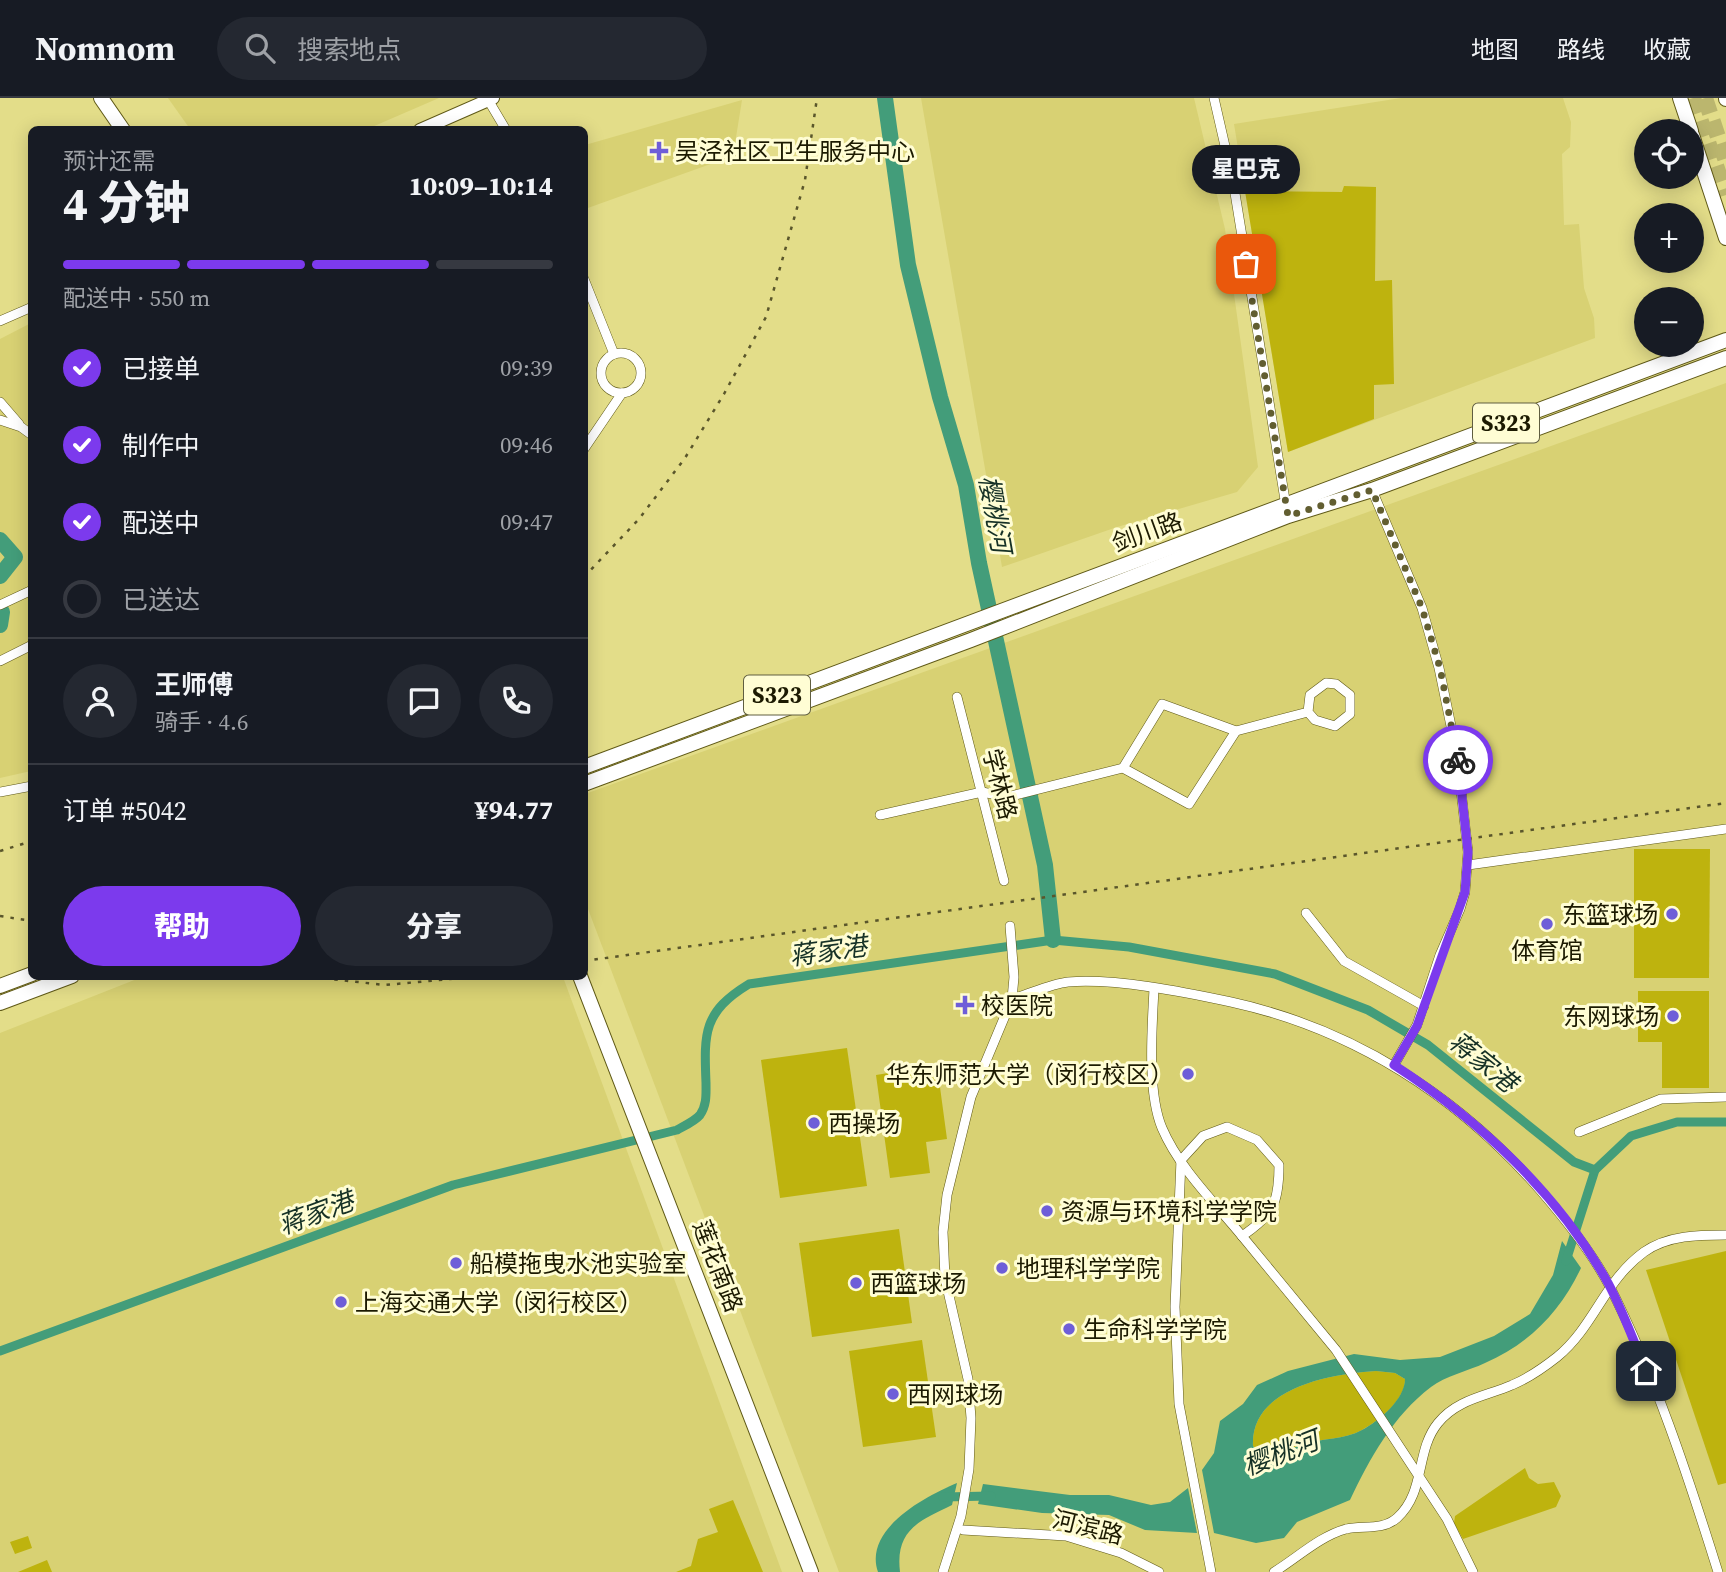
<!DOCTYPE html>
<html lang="zh">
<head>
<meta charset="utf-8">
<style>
	body { margin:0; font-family:"Source Serif 4","Noto Sans SC",serif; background:#242831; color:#f1f3f6; height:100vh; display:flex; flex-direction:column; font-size:26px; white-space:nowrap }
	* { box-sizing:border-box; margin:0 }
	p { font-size:23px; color:#9ea1a6 }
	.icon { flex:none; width:38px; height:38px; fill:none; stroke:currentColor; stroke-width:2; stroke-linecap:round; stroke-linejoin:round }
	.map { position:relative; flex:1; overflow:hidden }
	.side { position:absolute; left:28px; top:28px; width:560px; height:854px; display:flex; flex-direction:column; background:#171b24; border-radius:10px; box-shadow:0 4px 18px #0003 }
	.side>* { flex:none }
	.fabs { position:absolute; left:1634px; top:21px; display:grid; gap:14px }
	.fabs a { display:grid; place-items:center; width:70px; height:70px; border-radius:50%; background:#171b24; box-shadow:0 4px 18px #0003; font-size:35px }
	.pin { position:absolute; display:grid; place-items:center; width:60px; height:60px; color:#fff; margin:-30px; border-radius:14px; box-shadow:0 4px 10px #0006 }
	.courier { position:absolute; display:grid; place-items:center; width:70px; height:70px; margin:-35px; border:5px solid #7c3aed; border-radius:50%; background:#fff; color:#222; box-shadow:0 2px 9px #0007 }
	.bubble { position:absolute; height:49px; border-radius:24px; background:#171b24; box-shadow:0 4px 18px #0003; font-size:23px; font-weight:800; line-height:49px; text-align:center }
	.summary em { font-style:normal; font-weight:800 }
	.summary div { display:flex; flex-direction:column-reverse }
	.summary { display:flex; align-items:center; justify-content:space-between; height:119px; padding:0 35px }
	h1 { font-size:46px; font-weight:800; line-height:52px }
	.bar { display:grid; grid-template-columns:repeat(4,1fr); gap:10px 7px; align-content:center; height:84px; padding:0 35px }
	.bar i { height:9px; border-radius:5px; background:#363941 }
	.bar .selected { background:#7c3aed }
	.bar p { grid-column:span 4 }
	.line { display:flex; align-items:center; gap:18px; padding:0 35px; border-top:2px solid #363941 }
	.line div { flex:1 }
	.round { display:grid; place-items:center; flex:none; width:74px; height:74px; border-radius:37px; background:#242831 }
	ol { padding:0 35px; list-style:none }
	li { display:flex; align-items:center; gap:21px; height:77px }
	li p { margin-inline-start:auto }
	li .icon { padding:7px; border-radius:50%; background:#7c3aed; color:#fff; stroke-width:4 }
	li:last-child { color:#9ea1a6 }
	li i { width:38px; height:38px; border:4px solid #363941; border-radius:50% }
	.primary-button { display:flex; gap:14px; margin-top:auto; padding:14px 35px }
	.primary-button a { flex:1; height:80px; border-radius:42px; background:#7c3aed; color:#fff; font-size:28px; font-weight:800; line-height:80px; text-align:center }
	.primary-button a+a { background:#242831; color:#f1f3f6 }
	header { display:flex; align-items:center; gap:42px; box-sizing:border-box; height:98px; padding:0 35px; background:#171b24; border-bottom:2px solid #363941 }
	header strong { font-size:33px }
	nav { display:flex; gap:38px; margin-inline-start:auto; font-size:24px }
	.search { width:490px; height:63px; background:#242831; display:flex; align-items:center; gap:18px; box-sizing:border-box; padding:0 24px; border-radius:38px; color:#9ea1a6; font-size:26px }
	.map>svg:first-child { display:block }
	.built { fill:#d8d173 }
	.green { fill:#beb30e }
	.water { fill:#439d7a; fill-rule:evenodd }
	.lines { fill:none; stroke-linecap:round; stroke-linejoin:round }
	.canal { stroke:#439d7a; stroke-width:9 }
	.river { stroke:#439d7a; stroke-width:16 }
	.highway-tunnel { stroke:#bbb66e; stroke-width:16; stroke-dasharray:16 8; stroke-linecap:butt }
	.street-casing { stroke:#5f5917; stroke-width:10 }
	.secondary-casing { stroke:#5f5917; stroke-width:14 }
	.primary-casing { stroke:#5f5917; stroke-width:16 }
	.street { stroke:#fff; stroke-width:9 }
	.secondary { stroke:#fff; stroke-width:12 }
	.primary { stroke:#fff; stroke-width:14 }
	.rail { stroke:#5a562b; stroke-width:2.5; stroke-dasharray:3.5 7; stroke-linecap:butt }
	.done { stroke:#625e31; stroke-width:7; stroke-dasharray:0 12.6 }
	.route { stroke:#7c3aed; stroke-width:9 }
	.poi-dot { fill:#6e5ed8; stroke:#fffdd4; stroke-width:2.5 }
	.labels { text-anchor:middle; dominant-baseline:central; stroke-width:6; stroke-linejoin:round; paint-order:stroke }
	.shield { fill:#fffdd4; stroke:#605e40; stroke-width:2 }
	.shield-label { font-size:23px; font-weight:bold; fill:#1c1a01 }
	.poi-label { font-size:24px; fill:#1c1a01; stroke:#fffdd4; text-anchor:start }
	.street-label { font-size:24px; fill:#1c1a01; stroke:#fffdd4 }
	.water-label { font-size:26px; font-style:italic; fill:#163126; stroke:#fffdd4 }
</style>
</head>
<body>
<header>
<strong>Nomnom</strong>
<div class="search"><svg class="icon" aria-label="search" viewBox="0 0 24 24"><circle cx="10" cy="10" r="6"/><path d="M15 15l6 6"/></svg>搜索地点</div>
<nav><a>地图</a><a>路线</a><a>收藏</a></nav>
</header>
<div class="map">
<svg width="1726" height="1474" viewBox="0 0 1726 1474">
	<rect width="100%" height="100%" fill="#e3dd89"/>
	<g class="built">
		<path d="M 168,0 L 439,0 L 365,32 L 190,31 Z"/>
		<path d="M 921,0 L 1194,0 L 1225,131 L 1258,369 L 1237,394 L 1117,429 L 1002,469 Z"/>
		<path d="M 1401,0 L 1563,0 L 1571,24 L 1570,49 L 1562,56 L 1564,127 L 1579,126 L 1584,190 L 1594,220 L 1595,240 L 1288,354 L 1234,26 Z"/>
		<path d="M 742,2 L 733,58 L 585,111 L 585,47 Z"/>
		<path d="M 31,225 L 31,673 L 0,680 L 0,241 Z"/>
		<path d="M 1726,285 L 1726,1474 L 839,1474 L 585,803 L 585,696 Z"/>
		<path d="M 142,879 L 563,879 L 782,1474 L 0,1474 L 0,935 Z"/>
	</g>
	<g class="green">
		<path d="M 1344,88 L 1376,89 L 1375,183 L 1392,182 L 1394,286 L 1374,287 L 1374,321 L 1288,354 L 1245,93 L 1342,94 Z"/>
		<path d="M 1634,751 L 1710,751 L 1709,880 L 1634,880 Z"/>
		<path d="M 1638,893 L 1709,893 L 1709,990 L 1662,990 L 1662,944 L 1638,944 Z"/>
		<path d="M 847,950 L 867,1088 L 780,1100 L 761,962 Z"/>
		<path d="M 937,967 L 947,1041 L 926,1044 L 930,1075 L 890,1080 L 876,977 Z"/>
		<path d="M 899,1131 L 912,1225 L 812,1239 L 799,1145 Z"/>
		<path d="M 1726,1153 L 1726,1385 L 1718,1387 L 1646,1172 Z"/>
		<path d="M 922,1242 L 936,1339 L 863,1349 L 849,1253 Z"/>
		<path d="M 1376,1273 L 1395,1275 L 1405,1281 C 1406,1301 1379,1323 1362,1332 C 1344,1342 1322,1340 1304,1346 C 1289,1351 1279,1356 1263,1358 L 1253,1348 C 1250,1289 1332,1276 1376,1273 Z"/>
		<path d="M 1525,1370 L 1529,1380 L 1538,1386 L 1554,1384 L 1561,1398 L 1556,1409 L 1463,1441 L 1454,1425 L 1455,1418 Z"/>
		<path d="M 733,1402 L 763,1474 L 676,1474 L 691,1468 L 698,1441 L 718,1434 L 709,1411 Z"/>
		<path d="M 28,1438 L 32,1450 L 15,1456 L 10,1444 Z"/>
		<path d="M 47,1462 L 52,1474 L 18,1474 Z"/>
	</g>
	<g class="water">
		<path d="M 1562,1143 L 1581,1170 C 1561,1213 1529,1246 1485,1265 C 1468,1273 1445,1278 1431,1289 C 1393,1318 1370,1360 1350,1402 L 1297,1424 L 1284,1440 L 1256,1445 L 1214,1435 L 1202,1372 L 1214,1355 L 1220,1323 L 1243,1306 L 1257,1287 L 1288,1273 L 1354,1256 L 1400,1262 L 1440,1259 L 1494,1238 L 1530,1216 L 1553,1177 ZM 1376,1273 L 1395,1275 L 1405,1281 C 1405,1301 1379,1323 1362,1332 C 1344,1342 1322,1340 1304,1346 C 1289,1351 1279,1356 1263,1358 L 1253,1348 C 1250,1289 1332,1276 1376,1273 Z"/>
		<path d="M 957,1385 L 952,1407 C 919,1423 895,1432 900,1474 L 878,1474 C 863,1431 926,1398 957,1385 Z"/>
		<path d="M 983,1386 L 1070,1397 L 1109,1397 L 1151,1407 L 1170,1404 L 1188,1390 L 1197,1435 L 1145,1432 L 1109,1417 L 1042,1415 L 978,1406 Z"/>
	</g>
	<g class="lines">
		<g class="canal">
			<path d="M 1566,1163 L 1595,1072"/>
			<path d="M 0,1253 L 453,1087 L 677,1032 C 684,1028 695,1023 700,1017 C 707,1007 706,996 706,985 C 704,935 703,914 749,886 L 1053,842 L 1129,849 L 1275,876 L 1368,912 L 1428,947 L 1574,1064 L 1595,1072 L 1631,1038 L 1677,1024 L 1726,1024"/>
			<path d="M 943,1399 L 991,1398"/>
		</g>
		<g class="river">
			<path d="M 885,0 L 908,167 L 940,299 L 966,387 L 979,465 L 1045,767 L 1053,842"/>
			<path d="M 0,442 L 15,459 L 0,478"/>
			<path d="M 0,527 L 2,514"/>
		</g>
		<g class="highway-tunnel">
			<path d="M 1693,0 L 1726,97"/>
			<path d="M 1705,0 L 1726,63"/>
		</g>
		<g class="street-casing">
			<g id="street">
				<path d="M 487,0 L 506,32"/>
				<path d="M 1214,0 L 1233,83 L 1286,408"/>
				<path d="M 584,181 L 614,256"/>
				<path d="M 0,223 L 32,209"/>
				<circle cx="621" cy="275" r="20"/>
				<path d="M 0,304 L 19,326"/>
				<path d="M 0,322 L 21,329 L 32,337"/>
				<path d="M 584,351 L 622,295"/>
				<path d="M 1372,392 L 1422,510 L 1439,570 L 1457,657 L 1468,754 L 1465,794 L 1460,811 L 1440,857 L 1417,927 L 1394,967"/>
				<path d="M 0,507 L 32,492"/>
				<path d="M 0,563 L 32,547"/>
				<path d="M 957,599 L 1004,783"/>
				<path d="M 1123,670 L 1162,606 L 1236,633 L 1308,614 L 1315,622 L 1335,628 L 1350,616 L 1350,597 L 1336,586 L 1326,585 L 1310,597 L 1308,614"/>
				<path d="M 0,694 L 32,688"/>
				<path d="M 880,717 L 982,694 L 1007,699 L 1123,670 L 1189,706 L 1236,633"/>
				<path d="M 1468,767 L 1726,731"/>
				<path d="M 1306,815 L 1344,863 L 1424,908"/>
				<path d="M 1154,891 C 1152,930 1147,994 1162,1030 C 1179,1070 1215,1105 1242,1138"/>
				<path d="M 1012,901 C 1030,896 1050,886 1068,884 C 1115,880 1184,894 1231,904 C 1354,931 1458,998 1541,1093 C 1566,1122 1591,1153 1609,1187 C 1655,1277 1688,1378 1718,1474"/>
				<path d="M 1579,1034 L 1661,1001 L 1726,999"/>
				<path d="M 963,1432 L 1066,1438 L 1121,1455 L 1159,1474"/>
				<path d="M 943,1474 L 961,1418 L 969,1371 L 971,1320 L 968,1281 L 945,1180 L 943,1134 L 947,1097 L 971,999 L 1012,901 L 1014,879 L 1010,828"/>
				<path d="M 1211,1474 L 1179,1306 L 1175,1209 L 1181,1062 L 1203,1038 L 1227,1029 L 1257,1042 L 1279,1067 C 1279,1106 1273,1117 1242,1138 L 1336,1252 L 1447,1421 L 1473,1474"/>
				<path d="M 1274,1474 C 1297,1460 1320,1438 1346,1431 C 1363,1427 1382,1433 1397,1420 C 1426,1394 1415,1353 1438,1325 C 1457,1301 1487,1298 1512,1287 C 1529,1280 1543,1270 1557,1259 C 1594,1229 1604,1183 1644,1154 C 1668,1137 1699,1137 1726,1137"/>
			</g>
		</g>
		<g class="secondary-casing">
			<path id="secondary" d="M 420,32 L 493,0"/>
		</g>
		<g class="primary-casing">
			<g id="primary">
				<path d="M 101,0 L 123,32"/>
				<path d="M 1680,0 L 1691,33"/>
				<path d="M 1726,0 L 1726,1"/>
				<path d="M 1692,37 L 1726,140"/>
				<path d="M 584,669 L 1726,242"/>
				<path d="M 584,686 L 971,542 L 1288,418 L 1372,392 L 1726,260"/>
				<path d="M 580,878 L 811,1474"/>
				<path d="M 0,888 L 32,876"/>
				<path d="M 0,905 L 72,878"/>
			</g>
		</g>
		<use href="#street" class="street"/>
		<use href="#secondary" class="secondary"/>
		<use href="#primary" class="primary"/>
		<g class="rail">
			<path d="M 584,479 L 639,421 L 685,360 L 724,296 L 766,219 L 805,82 L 817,0"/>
			<path d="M 0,753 L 32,743"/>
			<path d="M 0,818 L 32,823"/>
			<path d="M 584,863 L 1726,705"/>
			<path d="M 303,878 L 385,887 L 483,878"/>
		</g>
	</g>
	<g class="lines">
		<path class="done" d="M 1246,166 L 1288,418 L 1372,392 L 1422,510 L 1440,570 L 1458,662"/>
		<path class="route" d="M 1458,662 L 1468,754 L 1465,794 L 1417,928 L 1394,967 C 1479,1022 1558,1095 1608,1185 C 1623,1213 1634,1244 1646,1273"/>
	</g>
	<g class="poi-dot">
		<path d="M655.5 42.5h7v7h7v7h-7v7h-7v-7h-7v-7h7z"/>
		<circle cx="1672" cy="816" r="7"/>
		<circle cx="1547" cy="826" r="7"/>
		<path d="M961.5 896.5h7v7h7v7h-7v7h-7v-7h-7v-7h7z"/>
		<circle cx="1673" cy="918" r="7"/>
		<circle cx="1188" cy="976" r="7"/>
		<circle cx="814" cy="1025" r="7"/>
		<circle cx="1047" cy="1113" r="7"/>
		<circle cx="456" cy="1165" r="7"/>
		<circle cx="1002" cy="1170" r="7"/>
		<circle cx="856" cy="1185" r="7"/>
		<circle cx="341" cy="1204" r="7"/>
		<circle cx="1069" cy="1231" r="7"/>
		<circle cx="893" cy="1296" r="7"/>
	</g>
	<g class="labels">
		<g class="shield">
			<rect x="1473" y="305.5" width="66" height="39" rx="5"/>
			<rect x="744" y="577.5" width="66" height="39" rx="5"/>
		</g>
		<g class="shield-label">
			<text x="1506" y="325">S323</text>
			<text x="777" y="597">S323</text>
		</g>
		<g class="poi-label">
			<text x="675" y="53">吴泾社区卫生服务中心</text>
			<text x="1658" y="816" text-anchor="end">东篮球场</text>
			<text x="1547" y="852" text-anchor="middle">体育馆</text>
			<text x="981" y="907">校医院</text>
			<text x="1659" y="918" text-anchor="end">东网球场</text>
			<text x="1174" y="976" text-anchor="end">华东师范大学（闵行校区）</text>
			<text x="828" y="1025">西操场</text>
			<text x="1061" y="1113">资源与环境科学学院</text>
			<text x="470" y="1165">船模拖曳水池实验室</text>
			<text x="1016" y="1170">地理科学学院</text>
			<text x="870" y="1185">西篮球场</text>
			<text x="355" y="1204">上海交通大学（闵行校区）</text>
			<text x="1083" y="1231">生命科学学院</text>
			<text x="907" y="1296">西网球场</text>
		</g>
		<g class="street-label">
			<text transform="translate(1147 434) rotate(-20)">剑川路</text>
			<text transform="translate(1000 686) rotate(76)">学林路</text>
			<text transform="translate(718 1168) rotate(69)">莲花南路</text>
			<text transform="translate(1088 1429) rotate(14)">河滨路</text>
		</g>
		<g class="water-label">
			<text transform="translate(995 416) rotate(80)">樱桃河</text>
			<text transform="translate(828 853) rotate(-8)">蒋家港</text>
			<text transform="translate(1483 964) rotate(39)">蒋家港</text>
			<text transform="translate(316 1115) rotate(-20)">蒋家港</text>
			<text transform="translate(1281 1355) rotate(-21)">樱桃河</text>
		</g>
	</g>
</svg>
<div class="fabs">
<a><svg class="icon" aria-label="locate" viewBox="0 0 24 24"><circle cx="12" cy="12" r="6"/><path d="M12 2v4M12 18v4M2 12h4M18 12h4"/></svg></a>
<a>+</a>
<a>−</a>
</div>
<div class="pin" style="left:1246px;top:166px;background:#ea580c"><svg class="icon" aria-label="bag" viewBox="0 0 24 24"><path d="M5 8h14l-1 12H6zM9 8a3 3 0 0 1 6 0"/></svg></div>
<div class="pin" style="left:1646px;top:1273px;background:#1f2937"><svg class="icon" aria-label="home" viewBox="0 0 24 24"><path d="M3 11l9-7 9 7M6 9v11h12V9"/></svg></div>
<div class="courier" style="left:1458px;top:662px"><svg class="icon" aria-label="bike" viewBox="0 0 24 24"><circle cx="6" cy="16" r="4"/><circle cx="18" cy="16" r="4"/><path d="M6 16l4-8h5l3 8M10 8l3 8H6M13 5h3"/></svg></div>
<div class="bubble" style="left:1192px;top:47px;width:108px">星巴克</div>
<section class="side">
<div class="summary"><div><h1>4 分钟</h1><p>预计还需</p></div><em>10:09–10:14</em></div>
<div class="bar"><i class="selected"></i><i class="selected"></i><i class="selected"></i><i></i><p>配送中 · 550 m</p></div>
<ol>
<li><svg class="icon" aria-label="check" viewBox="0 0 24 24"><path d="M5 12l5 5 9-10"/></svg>已接单<p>09:39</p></li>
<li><svg class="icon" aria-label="check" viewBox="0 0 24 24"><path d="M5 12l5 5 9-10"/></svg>制作中<p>09:46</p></li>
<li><svg class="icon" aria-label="check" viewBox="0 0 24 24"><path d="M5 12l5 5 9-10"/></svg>配送中<p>09:47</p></li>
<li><i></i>已送达</li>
</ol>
<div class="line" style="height:126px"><a class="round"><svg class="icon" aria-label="person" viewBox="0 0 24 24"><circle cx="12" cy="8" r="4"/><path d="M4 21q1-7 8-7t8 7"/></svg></a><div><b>王师傅</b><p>骑手 · 4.6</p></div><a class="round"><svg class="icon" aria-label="chat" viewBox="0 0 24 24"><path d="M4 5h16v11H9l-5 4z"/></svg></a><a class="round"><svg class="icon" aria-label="phone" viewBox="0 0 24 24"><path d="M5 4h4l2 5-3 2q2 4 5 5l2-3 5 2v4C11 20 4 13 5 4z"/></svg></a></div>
<div class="line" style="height:91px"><div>订单 #5042</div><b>¥94.77</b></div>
<div class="primary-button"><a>帮助</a><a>分享</a></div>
</section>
</div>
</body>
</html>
